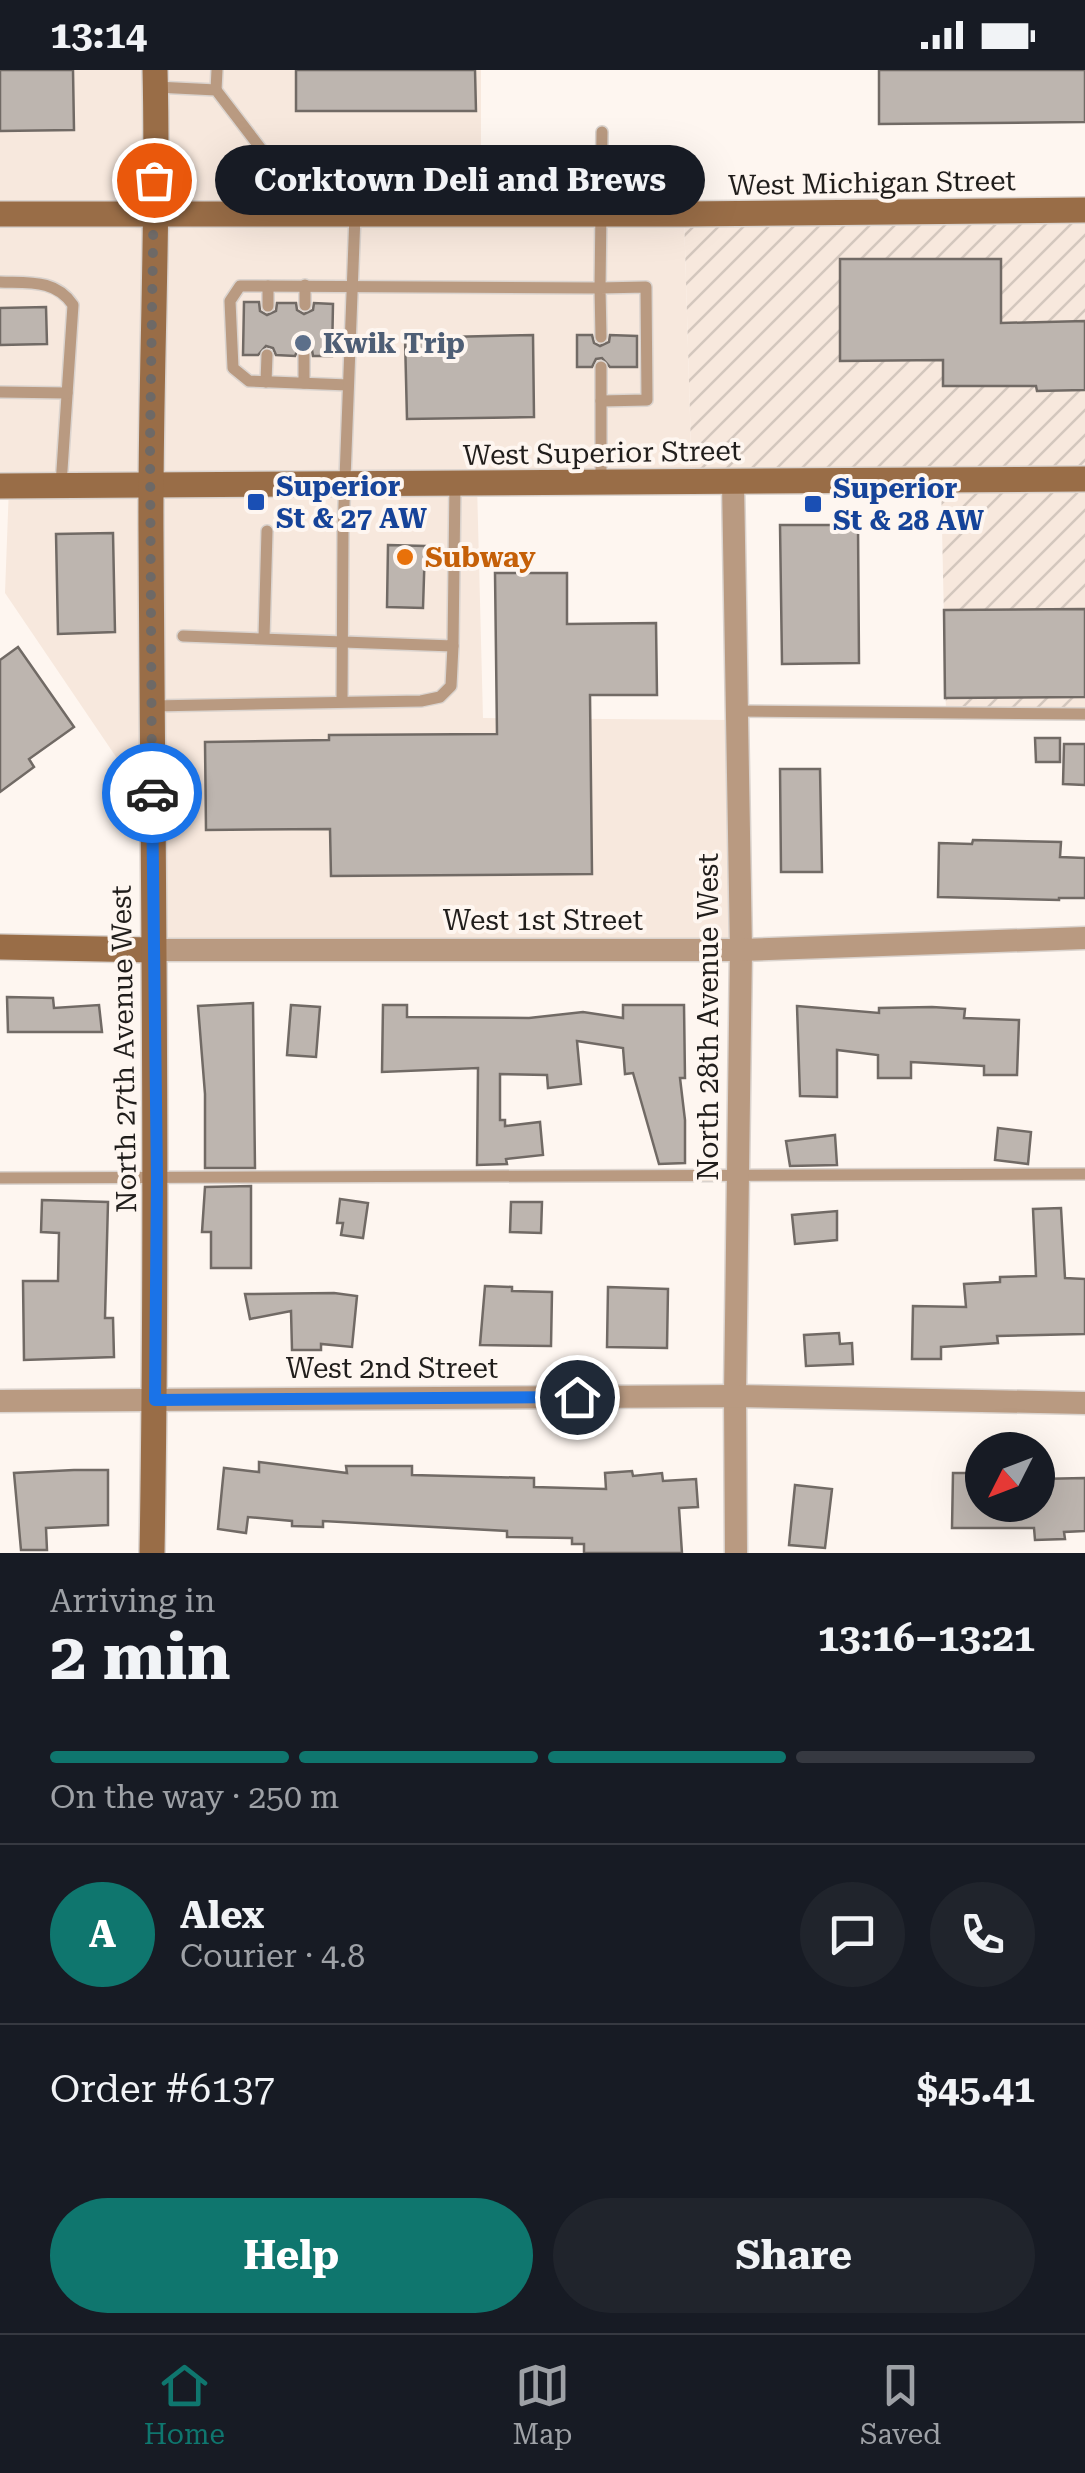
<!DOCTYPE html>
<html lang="en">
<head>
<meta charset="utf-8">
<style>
	body { margin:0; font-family:"Roboto Serif",serif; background:#20242c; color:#f1f3f6; height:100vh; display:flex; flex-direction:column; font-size:38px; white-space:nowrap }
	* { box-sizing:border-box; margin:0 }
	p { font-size:32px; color:#9ea1a6 }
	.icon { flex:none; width:55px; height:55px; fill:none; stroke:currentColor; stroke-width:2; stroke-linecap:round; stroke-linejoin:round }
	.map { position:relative; height:1483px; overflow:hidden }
	.panel { display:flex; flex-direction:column; background:#171b24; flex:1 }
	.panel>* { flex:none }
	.needle { width:65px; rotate:228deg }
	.fabs { position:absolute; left:965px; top:1362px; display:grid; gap:20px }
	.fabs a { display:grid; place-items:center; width:90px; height:90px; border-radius:50%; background:#171b24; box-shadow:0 10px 40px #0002; font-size:50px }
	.pin { position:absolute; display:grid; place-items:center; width:85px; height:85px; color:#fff; margin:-42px; border:5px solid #fff; border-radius:50%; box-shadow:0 2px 10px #0007 }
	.courier { position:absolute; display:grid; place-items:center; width:100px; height:100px; margin:-50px; border:8px solid #1a73e8; border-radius:50%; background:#fff; color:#222; box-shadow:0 2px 12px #0007 }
	.bubble { position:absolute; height:70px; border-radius:35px; background:#171b24; box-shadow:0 10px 40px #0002; font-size:32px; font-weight:700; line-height:70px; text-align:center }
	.head em { font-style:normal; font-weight:700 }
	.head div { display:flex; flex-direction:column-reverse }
	.head { display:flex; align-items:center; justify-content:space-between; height:170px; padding:0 50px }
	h1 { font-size:65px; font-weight:700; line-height:75px }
	.bar { display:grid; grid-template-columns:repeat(4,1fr); gap:15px 10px; align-content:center; height:120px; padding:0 50px }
	.bar i { height:12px; border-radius:8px; background:#363941 }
	.bar .active { background:#0f766e }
	.bar p { grid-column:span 4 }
	.line { display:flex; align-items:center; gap:25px; padding:0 50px; border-top:2px solid #363941 }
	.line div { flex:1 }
	.round { display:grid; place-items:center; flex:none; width:105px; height:105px; border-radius:52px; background:#20242c }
	.button { display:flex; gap:20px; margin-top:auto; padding:20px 50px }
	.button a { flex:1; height:115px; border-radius:60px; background:#0f766e; color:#fff; font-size:40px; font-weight:700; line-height:115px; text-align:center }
	.button a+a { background:#20242c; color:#f1f3f6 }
	.status { display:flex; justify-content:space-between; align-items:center; height:70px; padding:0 50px; background:#171b24; direction:ltr }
	.status svg { height:28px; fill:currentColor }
	.menu { display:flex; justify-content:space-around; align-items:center; height:140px; border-top:2px solid #363941; background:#171b24; font-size:28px; color:#9ea1a6 }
	.menu a { display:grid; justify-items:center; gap:5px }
	.menu .active { color:#0f766e }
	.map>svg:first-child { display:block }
	.built { fill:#f7e8dd }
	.industrial { fill:url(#industrial-furrows) }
	.building { fill:#bdb5af; stroke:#716a65; stroke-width:2.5 }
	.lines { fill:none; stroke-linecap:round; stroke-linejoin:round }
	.lane-casing { stroke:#dad3ce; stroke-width:14 }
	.street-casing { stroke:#dad3ce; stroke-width:25 }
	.secondary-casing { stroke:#dad3ce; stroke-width:28 }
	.lane { stroke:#b99a81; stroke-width:11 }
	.street { stroke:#b99a81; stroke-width:22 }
	.secondary { stroke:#996d47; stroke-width:25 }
	.done { stroke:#6e6966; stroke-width:10; stroke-dasharray:0 18 }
	.route { stroke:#1a73e8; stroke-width:12 }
	.service-dot { fill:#5c6f8a; stroke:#fef6f0; stroke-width:4 }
	.transit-dot { fill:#1a4fb4; stroke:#fef6f0; stroke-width:4 }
	.food-dot { fill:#e8710a; stroke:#fef6f0; stroke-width:4 }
	.labels { text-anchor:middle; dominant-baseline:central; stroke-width:8; stroke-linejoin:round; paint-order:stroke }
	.street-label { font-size:28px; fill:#201d1b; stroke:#fef6f0 }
	.service-label { font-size:28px; font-weight:bold; fill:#4e5e75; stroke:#fef6f0; text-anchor:start }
	.transit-label { font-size:28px; font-weight:bold; fill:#164399; stroke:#fef6f0; text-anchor:start }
	.food-label { font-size:28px; font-weight:bold; fill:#c56008; stroke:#fef6f0; text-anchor:start }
</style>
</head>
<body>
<div class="status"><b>13:14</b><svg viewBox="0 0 49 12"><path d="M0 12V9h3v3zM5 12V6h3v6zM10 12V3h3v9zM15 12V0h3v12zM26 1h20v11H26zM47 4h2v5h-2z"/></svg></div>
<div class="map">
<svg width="1085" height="1483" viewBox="0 0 1085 1483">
	<defs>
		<pattern id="industrial-furrows" width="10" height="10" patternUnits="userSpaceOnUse" patternTransform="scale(2.5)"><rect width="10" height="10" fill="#f7e8dd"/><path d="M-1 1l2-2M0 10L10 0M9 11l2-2" fill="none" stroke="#d3c7bd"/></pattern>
	</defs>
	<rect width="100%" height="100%" fill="#fef6f0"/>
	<path class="built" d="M 0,0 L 481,0 L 481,144 L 684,144 L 692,412 L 477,414 L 483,648 L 735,650 L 741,880 L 152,880 L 152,740 L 5,523 L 9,416 L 0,416 Z"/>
	<path class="industrial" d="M 1085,140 L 1085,644 L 946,643 L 941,411 L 692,412 L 684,144 Z"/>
	<g class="building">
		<path d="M 0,0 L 73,0 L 74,60 L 0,61 Z"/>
		<path d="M 296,0 L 475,0 L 476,41 L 296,41 Z"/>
		<path d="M 879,0 L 1085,0 L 1085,52 L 879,54 Z"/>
		<path d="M 840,189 L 1001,189 L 1001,253 L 1085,251 L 1085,320 L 1037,321 L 1036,316 L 943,316 L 943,290 L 840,291 Z"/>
		<path d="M 244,232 L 259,232 L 260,241 L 267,245 L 276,241 L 277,233 L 296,233 L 297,240 L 304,244 L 313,240 L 314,233 L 333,234 L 332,286 L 313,286 L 312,280 L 305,276 L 299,277 L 295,286 L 276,285 L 273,278 L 266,276 L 258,285 L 243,285 Z"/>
		<path d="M 46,237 L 47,274 L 0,275 L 0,238 Z"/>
		<path d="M 533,265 L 534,347 L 407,349 L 405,268 Z"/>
		<path d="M 577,265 L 592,265 L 594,273 L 600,276 L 609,272 L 610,265 L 637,266 L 637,297 L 610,297 L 602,288 L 596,289 L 592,297 L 577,297 Z"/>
		<path d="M 780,455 L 858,455 L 859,593 L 782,594 Z"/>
		<path d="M 113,463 L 115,562 L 58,564 L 56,464 Z"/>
		<path d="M 388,475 L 425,476 L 423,538 L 387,537 Z"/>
		<path d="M 495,503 L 567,503 L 567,554 L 656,553 L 657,625 L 590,625 L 592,804 L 331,806 L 330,759 L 206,760 L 205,672 L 329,670 L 329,665 L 497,664 Z"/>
		<path d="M 1085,539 L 1085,627 L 945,628 L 944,540 Z"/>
		<path d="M 18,577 L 74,657 L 29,689 L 34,697 L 0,722 L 0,590 Z"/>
		<path d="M 1035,668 L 1060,668 L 1060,692 L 1036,692 Z"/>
		<path d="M 1064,674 L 1085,674 L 1085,715 L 1063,714 Z"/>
		<path d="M 780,699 L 820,699 L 822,802 L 781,802 Z"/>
		<path d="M 973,770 L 1061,772 L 1060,787 L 1085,788 L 1085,828 L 1059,828 L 1059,830 L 938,827 L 939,773 L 972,774 Z"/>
		<path d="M 7,927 L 53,928 L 54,938 L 99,935 L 102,962 L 8,962 Z"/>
		<path d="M 253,933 L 255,1098 L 205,1098 L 205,1024 L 198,936 Z"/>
		<path d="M 291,935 L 320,937 L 316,987 L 287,985 Z"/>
		<path d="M 383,935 L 407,935 L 407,947 L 529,948 L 583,942 L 623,948 L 623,935 L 684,935 L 685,1008 L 680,1008 L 685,1050 L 685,1093 L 659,1094 L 633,1003 L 625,1004 L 623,978 L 577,971 L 581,1014 L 548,1018 L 547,1005 L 500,1004 L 500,1050 L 505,1050 L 505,1056 L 540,1052 L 543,1085 L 506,1089 L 507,1094 L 477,1095 L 478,998 L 382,1002 Z"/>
		<path d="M 797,936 L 879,943 L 879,938 L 932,937 L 965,939 L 964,948 L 1019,950 L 1017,1005 L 984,1005 L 984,996 L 911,992 L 911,1008 L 878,1008 L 878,985 L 837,980 L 837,1027 L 800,1026 Z"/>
		<path d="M 998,1058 L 1031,1062 L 1028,1094 L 995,1090 Z"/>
		<path d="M 835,1065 L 837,1095 L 790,1096 L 786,1071 Z"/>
		<path d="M 251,1116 L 251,1198 L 211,1198 L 211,1162 L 202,1162 L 205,1117 Z"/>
		<path d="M 340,1129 L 368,1133 L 363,1168 L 341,1165 L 343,1153 L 337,1153 Z"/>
		<path d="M 42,1130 L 108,1132 L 105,1248 L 113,1248 L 114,1287 L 24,1290 L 23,1211 L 58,1211 L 59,1163 L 41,1162 Z"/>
		<path d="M 511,1132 L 542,1132 L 541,1163 L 510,1162 Z"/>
		<path d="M 1061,1138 L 1065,1208 L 1085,1209 L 1085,1264 L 997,1266 L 998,1273 L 941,1277 L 941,1289 L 912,1289 L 913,1236 L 966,1237 L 964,1214 L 1000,1212 L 1000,1207 L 1036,1206 L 1033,1139 Z"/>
		<path d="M 837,1141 L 837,1170 L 795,1174 L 792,1145 Z"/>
		<path d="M 485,1216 L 512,1217 L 512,1221 L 552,1222 L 551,1276 L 480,1275 Z"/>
		<path d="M 608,1217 L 668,1219 L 667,1278 L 607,1277 Z"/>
		<path d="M 334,1223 L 357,1226 L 352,1277 L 321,1274 L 321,1280 L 292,1280 L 291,1241 L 250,1249 L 245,1224 Z"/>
		<path d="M 839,1263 L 840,1274 L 852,1273 L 853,1294 L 806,1296 L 804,1265 Z"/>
		<path d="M 259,1392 L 347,1403 L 346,1396 L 412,1396 L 412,1405 L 534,1408 L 534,1417 L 606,1419 L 605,1403 L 632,1401 L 633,1406 L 662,1403 L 663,1411 L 696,1409 L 698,1437 L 679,1438 L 682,1483 L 584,1483 L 584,1474 L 572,1474 L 572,1468 L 507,1467 L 507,1461 L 323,1451 L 323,1457 L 292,1456 L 292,1451 L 248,1447 L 246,1463 L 218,1459 L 224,1398 L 259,1402 Z"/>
		<path d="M 74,1400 L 108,1400 L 108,1455 L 46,1458 L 47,1480 L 21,1480 L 14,1403 Z"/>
		<path d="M 953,1403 L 982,1403 L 982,1435 L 1038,1435 L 1038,1409 L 1085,1408 L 1085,1461 L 1064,1462 L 1065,1469 L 1035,1470 L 1034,1458 L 952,1458 Z"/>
		<path d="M 795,1415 L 832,1419 L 825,1478 L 789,1475 Z"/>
	</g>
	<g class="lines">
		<g class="lane-casing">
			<g id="lane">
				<path d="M 156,17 L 216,20 L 268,88 L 275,143"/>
				<path d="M 216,20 L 217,0"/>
				<path d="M 268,88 L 383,82"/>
				<path d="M 380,143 L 383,82 L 467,86"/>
				<path d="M 0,212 C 28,213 56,209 73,235 L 61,415"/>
				<path d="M 305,235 L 305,215"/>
				<path d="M 268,236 L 268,216"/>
				<path d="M 601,267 L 600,218 L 646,217 L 647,330 L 601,331"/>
				<path d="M 304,285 L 304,313"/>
				<path d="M 601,297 L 601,412"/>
				<path d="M 266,312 L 267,285"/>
				<path d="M 348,315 L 249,311 L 233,298 L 230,231 L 240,216 L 600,218 L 602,62"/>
				<path d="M 0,322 L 67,323"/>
				<path d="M 183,566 L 453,576 L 455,414"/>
				<path d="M 264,568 L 267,461"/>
				<path d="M 342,631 L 343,461 L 355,145"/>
				<path d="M 153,636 L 421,631 L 440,627 L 451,616 L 453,576"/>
				<path d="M 735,641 L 1085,644"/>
				<path d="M 0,1108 L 1085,1104"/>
			</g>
		</g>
		<g class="street-casing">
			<g id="street">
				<path d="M 733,412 L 741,880 L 735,1326 L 736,1483"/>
				<path d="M 152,880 L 741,880 L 1085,868"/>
				<path d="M 0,1331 L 735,1326 L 1085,1333"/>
			</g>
		</g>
		<g class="secondary-casing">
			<g id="secondary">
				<path d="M 0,144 L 684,144 L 1085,140"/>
				<path d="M 0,416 L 1085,409"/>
				<path d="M 0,877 L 152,880"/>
				<path d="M 152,1483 C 158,1142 153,802 151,462 C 150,308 159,154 155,0"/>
			</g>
		</g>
		<use href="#lane" class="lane"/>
		<use href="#street" class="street"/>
		<use href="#secondary" class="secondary"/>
	</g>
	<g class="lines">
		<path class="done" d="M 152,723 L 150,372 L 154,110"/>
		<path class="route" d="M 152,723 L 157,1108 L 155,1330 L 577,1327"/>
	</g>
	<circle class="service-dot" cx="303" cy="273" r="10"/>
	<g class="transit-dot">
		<rect x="246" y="422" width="20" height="20" rx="5"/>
		<rect x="803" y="424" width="20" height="20" rx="5"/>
	</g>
	<circle class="food-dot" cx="405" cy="487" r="10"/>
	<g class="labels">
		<g class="street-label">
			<text transform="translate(872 113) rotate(-1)">West Michigan Street</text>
			<text transform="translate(602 383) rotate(-1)">West Superior Street</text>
			<text x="543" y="850">West 1st Street</text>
			<text transform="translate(708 947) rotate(-90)">North 28th Avenue West</text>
			<text transform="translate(124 979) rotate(-91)">North 27th Avenue West</text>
			<text x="392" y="1298">West 2nd Street</text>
		</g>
		<g class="service-label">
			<text x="323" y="273">Kwik Trip</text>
		</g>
		<g class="transit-label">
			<text x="276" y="416">Superior<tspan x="276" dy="32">St &amp; 27 AW</tspan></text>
			<text x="833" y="418">Superior<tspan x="833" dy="32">St &amp; 28 AW</tspan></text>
		</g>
		<g class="food-label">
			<text x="425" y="487">Subway</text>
		</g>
	</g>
</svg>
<div class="fabs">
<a><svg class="needle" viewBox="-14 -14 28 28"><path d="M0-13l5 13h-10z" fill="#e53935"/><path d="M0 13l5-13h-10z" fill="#9ea1a6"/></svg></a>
</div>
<div class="pin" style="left:154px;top:110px;background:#ea580c"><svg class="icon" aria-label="bag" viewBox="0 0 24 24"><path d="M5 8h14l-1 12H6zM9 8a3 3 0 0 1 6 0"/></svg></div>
<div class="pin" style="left:577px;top:1327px;background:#1f2937"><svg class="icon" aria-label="home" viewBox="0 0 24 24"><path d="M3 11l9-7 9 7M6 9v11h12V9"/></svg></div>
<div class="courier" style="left:152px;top:723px"><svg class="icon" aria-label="car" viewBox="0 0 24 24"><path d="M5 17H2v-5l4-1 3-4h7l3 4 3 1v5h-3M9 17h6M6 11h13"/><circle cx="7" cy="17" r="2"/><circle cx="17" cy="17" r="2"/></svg></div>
<div class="bubble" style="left:215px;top:75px;width:490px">Corktown Deli and Brews</div>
</div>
<section class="panel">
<div class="head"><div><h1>2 min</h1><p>Arriving in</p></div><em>13:16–13:21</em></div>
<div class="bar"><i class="active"></i><i class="active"></i><i class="active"></i><i></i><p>On the way · 250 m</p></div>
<div class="line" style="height:180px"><b class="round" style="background:#0f766e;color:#fff">A</b><div><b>Alex</b><p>Courier · 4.8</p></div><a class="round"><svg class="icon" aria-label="chat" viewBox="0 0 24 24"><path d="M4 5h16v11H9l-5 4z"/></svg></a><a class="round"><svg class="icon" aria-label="phone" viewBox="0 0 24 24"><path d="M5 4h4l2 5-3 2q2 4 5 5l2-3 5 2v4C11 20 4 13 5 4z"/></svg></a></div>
<div class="line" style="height:130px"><div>Order #6137</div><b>$45.41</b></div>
<div class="button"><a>Help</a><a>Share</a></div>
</section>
<nav class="menu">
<a class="active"><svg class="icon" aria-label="home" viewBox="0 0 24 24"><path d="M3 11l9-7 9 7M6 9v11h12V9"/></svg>Home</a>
<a><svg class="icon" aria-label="map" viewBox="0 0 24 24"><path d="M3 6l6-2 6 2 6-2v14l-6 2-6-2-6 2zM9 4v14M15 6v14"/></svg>Map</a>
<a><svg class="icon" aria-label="saved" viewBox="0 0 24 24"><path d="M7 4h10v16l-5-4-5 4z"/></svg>Saved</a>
</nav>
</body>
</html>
